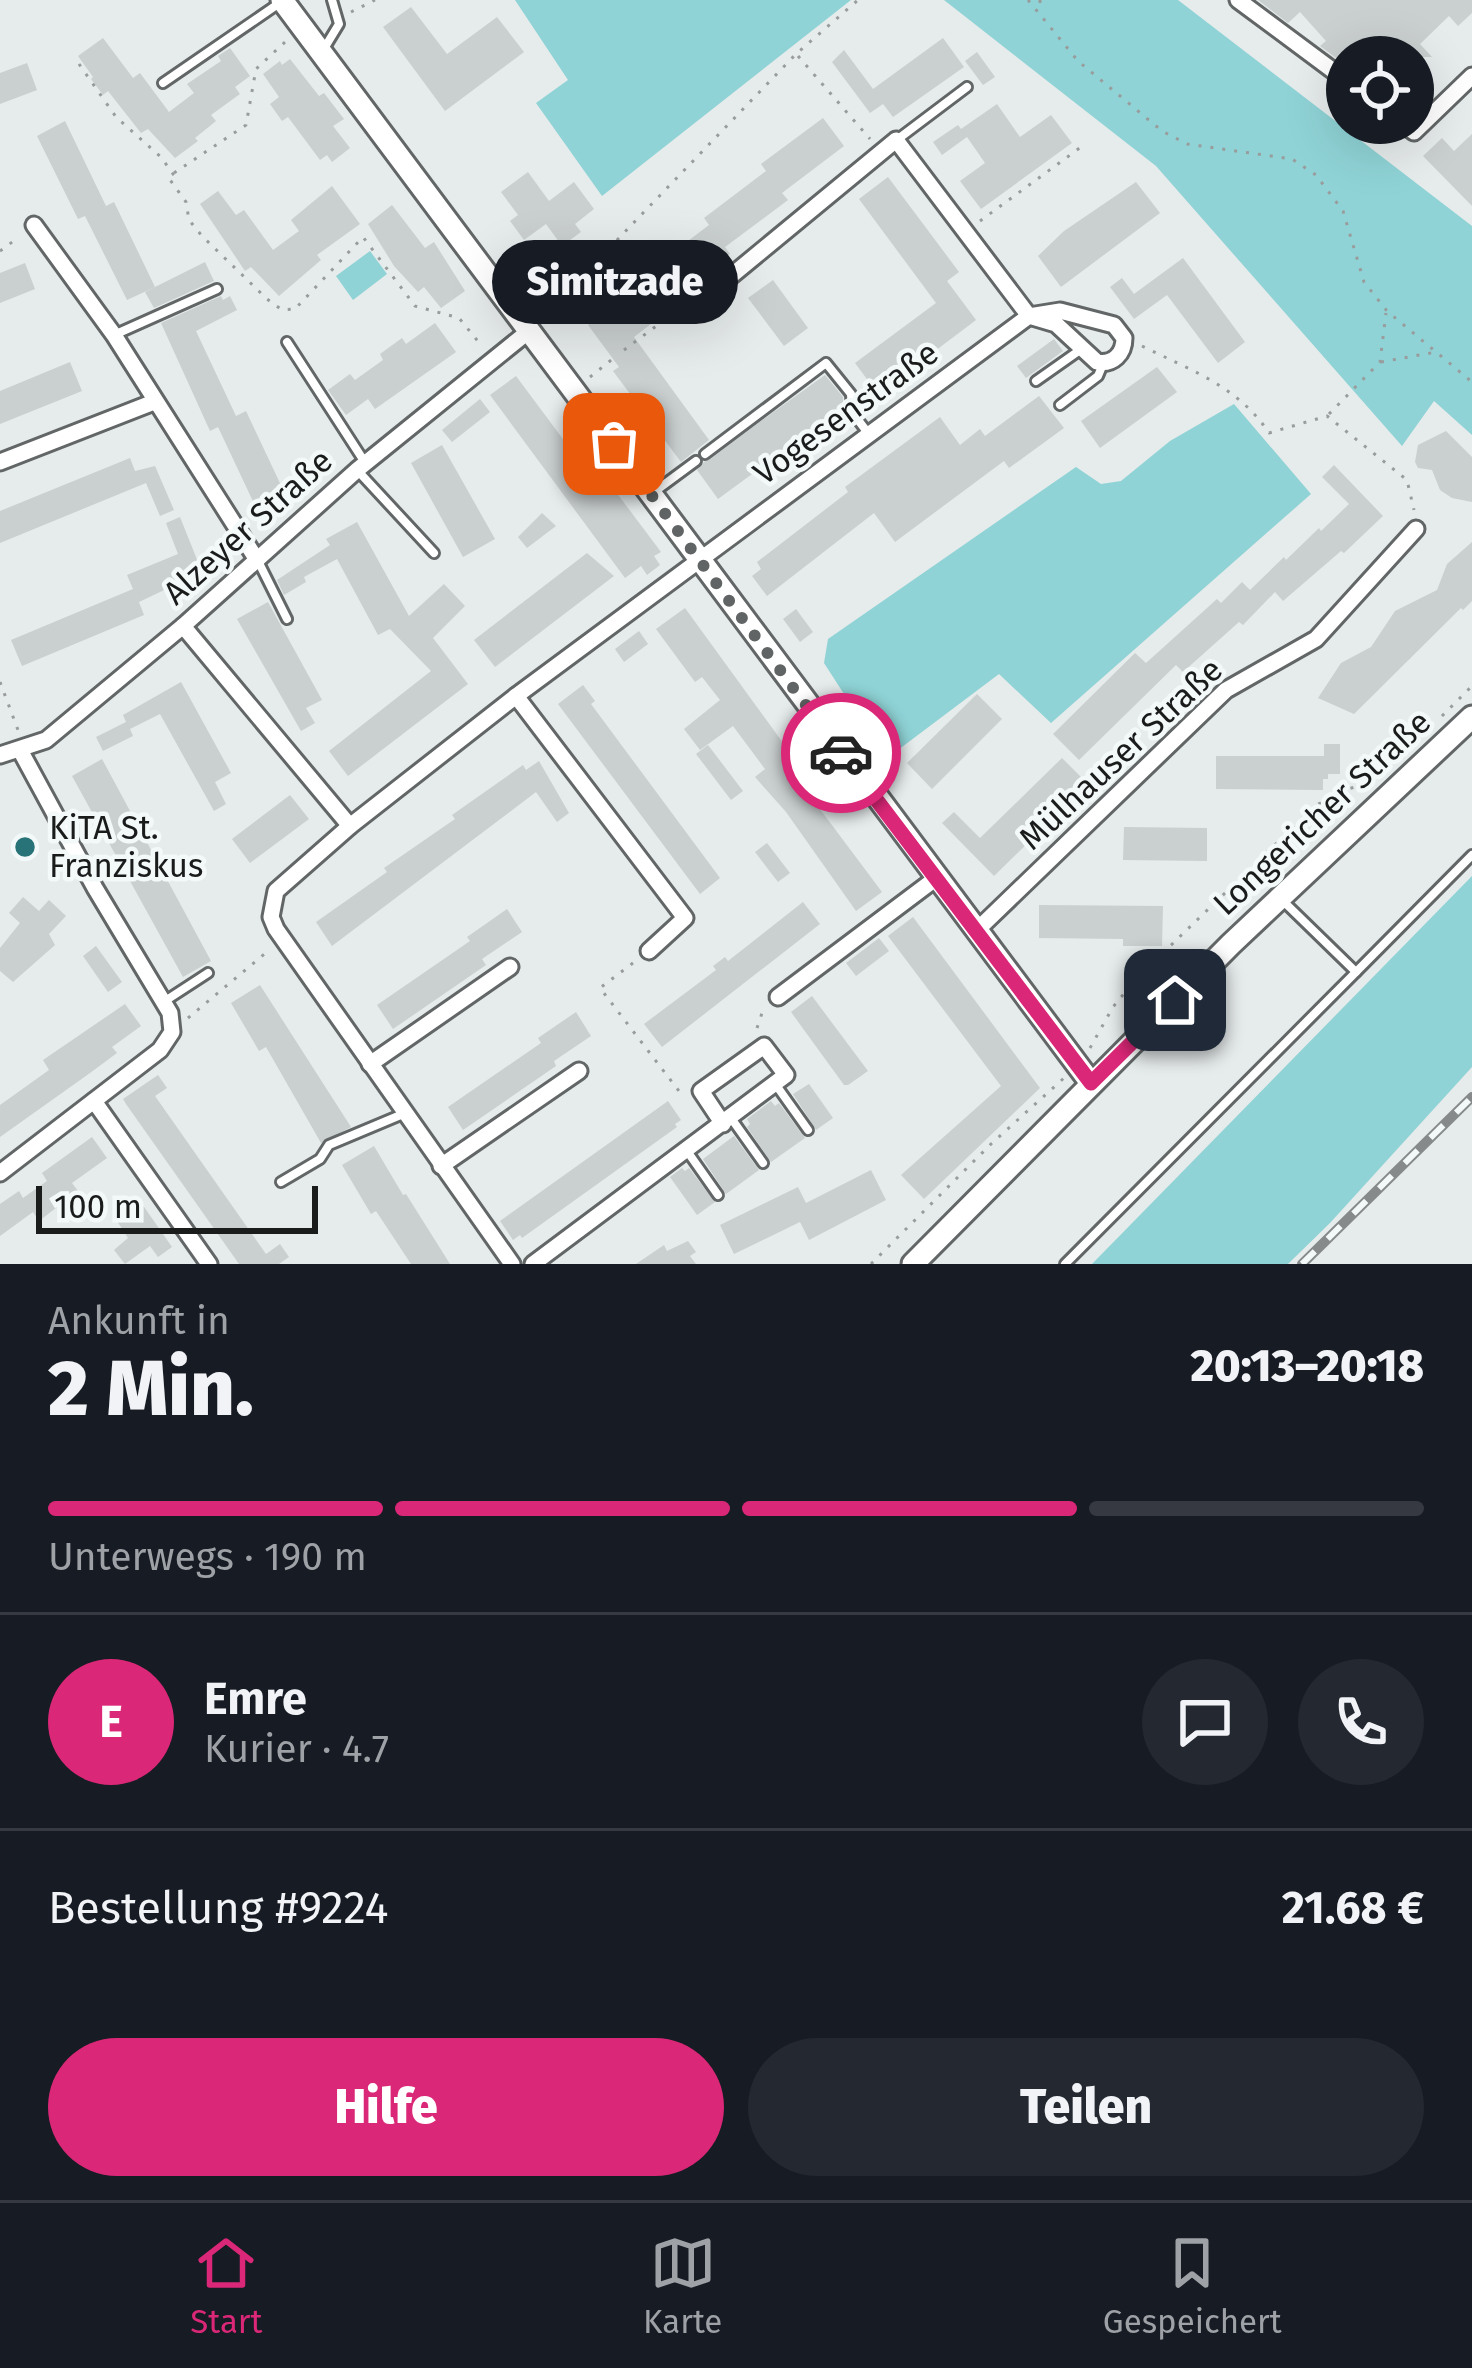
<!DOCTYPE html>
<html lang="de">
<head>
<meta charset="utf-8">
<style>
	body { margin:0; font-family:"Fira Sans",sans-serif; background:#242831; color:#f1f3f6; height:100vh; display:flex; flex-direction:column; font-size:45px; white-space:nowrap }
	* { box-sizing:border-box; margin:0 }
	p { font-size:39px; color:#9ea1a6 }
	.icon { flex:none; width:66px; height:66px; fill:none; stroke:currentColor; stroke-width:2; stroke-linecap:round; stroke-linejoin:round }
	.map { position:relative; height:1264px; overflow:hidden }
	.side { display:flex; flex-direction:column; background:#171b24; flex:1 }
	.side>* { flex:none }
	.buttons { position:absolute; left:1326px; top:36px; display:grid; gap:24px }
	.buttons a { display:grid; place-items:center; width:108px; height:108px; border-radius:50%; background:#171b24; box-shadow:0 12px 48px #0002; font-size:60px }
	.scale { position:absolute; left:36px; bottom:30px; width:282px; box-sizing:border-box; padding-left:12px; border:6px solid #1a1b1b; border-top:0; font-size:33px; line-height:42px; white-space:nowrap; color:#1a1b1b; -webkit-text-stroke:9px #f3f8f8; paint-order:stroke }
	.pin { position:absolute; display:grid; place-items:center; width:102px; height:102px; color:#fff; margin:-51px; border-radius:24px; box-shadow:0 6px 18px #0006 }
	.courier { position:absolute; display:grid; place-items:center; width:120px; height:120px; margin:-60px; border:9px solid #db2777; border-radius:50%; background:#fff; color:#222; box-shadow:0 3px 15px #0007 }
	.bubble { position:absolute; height:84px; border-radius:42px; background:#171b24; box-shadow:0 12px 48px #0002; font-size:39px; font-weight:800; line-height:84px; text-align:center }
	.overview em { font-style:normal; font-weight:800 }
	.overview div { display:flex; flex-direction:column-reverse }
	.overview { display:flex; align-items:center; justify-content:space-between; height:204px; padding:0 48px }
	h1 { font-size:78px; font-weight:800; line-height:90px }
	.bar { display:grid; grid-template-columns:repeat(4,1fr); gap:18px 12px; align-content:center; height:144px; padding:0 48px }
	.bar i { height:15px; border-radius:9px; background:#363941 }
	.bar .on { background:#db2777 }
	.bar p { grid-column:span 4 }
	.line { display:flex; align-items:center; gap:30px; padding:0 48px; border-top:3px solid #363941 }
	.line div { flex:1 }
	.round { display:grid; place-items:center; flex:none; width:126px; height:126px; border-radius:63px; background:#242831 }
	.button { display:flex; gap:24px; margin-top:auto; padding:24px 48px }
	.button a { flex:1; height:138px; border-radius:72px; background:#db2777; color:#fff; font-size:48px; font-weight:800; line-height:138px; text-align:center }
	.button a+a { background:#242831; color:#f1f3f6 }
	.tab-bar { display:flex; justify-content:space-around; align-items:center; height:168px; border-top:3px solid #363941; background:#171b24; font-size:33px; color:#9ea1a6 }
	.tab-bar a { display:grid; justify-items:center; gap:6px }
	.tab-bar .on { color:#db2777 }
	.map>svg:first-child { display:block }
	.green { fill:#8fd3d6 }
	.building { fill:#cacfcf }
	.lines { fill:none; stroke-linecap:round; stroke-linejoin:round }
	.lane-casing { stroke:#626666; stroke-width:14 }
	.street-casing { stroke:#626666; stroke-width:21 }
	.secondary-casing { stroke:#626666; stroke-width:27 }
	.path { stroke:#999c9c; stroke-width:3; stroke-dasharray:3 9; stroke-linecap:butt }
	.lane { stroke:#fff; stroke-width:8 }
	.street { stroke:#fff; stroke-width:15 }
	.secondary { stroke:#fff; stroke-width:21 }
	.rail-casing { stroke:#878a8a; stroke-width:10 }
	.rail { stroke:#f3f8f8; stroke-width:6; stroke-dasharray:18; stroke-linecap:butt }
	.done { stroke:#616464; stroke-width:12; stroke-dasharray:0 21.6 }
	.route { stroke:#db2777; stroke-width:15 }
	.poi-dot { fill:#287377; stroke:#f3f8f8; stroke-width:4.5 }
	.labels { text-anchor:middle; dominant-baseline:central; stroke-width:9; stroke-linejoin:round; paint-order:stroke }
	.street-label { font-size:33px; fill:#1a1b1b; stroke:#f3f8f8 }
	.poi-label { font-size:33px; fill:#1a1b1b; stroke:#f3f8f8; text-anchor:start }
</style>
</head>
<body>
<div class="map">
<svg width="1472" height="1264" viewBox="0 0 1472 1264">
	<rect width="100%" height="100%" fill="#e6ebeb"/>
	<g class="green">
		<path d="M 515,0 L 851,0 L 602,196 L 536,103 L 568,80 Z"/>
		<path d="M 944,0 L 1178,0 L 1472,226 L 1472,435 L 1434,401 L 1402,446 L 1156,166 Z"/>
		<path d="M 370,251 L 387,274 L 353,300 L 336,276 Z"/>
		<path d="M 1234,404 L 1311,494 L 1051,723 L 999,674 L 886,759 L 824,663 L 828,639 L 1076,467 L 1101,484 L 1121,481 L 1170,441 Z"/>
		<path d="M 1472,876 L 1472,1067 L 1330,1223 L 1288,1264 L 1092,1264 Z"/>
	</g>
	<g class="building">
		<path d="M 1258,0 L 1472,0 L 1472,13 L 1458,26 L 1449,16 L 1420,44 L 1432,57 L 1347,57 L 1347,66 L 1320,46 L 1326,41 L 1300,12 L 1288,23 Z"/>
		<path d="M 411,7 L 447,54 L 497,17 L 524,52 L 445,111 L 383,27 Z"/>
		<path d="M 103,38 L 133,78 L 140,73 L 169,112 L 194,93 L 187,84 L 221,61 L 218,56 L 230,48 L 250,76 L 235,87 L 240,94 L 211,115 L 216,121 L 195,138 L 198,141 L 175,158 L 148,129 L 141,133 L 108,91 L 103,95 L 91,79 L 93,77 L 78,56 Z"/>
		<path d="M 943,38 L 964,67 L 893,117 L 883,104 L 870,113 L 832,62 L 844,50 L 873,89 Z"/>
		<path d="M 977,52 L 995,77 L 983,85 L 965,61 Z"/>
		<path d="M 290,59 L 319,96 L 324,93 L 344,119 L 333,126 L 350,148 L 332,162 L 327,155 L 320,160 L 288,117 L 282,121 L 270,104 L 279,97 L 263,74 L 280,61 L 282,65 Z"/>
		<path d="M 27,63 L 37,90 L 0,104 L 0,73 Z"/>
		<path d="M 997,104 L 1020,137 L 1051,115 L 1072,143 L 981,209 L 960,181 L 985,163 L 967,137 L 942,155 L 933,142 L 958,125 L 961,129 Z"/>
		<path d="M 823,118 L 844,146 L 782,193 L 788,200 L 725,247 L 730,254 L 668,300 L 673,307 L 634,337 L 709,440 L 681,462 L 613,371 L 619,367 L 588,325 L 651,278 L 647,272 L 709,225 L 704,218 L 766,171 L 761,164 Z"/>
		<path d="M 65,121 L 106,206 L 114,202 L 155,287 L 127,300 L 85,216 L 78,219 L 37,136 Z"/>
		<path d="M 1472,134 L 1472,206 L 1423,156 L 1442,138 L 1454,151 Z"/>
		<path d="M 528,172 L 549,201 L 574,182 L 594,209 L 575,224 L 581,232 L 562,246 L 546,224 L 524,240 L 510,221 L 518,215 L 501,192 Z"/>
		<path d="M 888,177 L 959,272 L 947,281 L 976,320 L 878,394 L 855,363 L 936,303 L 859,199 Z"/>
		<path d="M 1136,182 L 1160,213 L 1061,287 L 1038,256 L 1064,231 Z"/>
		<path d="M 332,186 L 360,224 L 317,255 L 321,260 L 279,296 L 251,267 L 245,271 L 200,204 L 218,191 L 236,215 L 244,210 L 273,250 L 299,231 L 291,220 Z"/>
		<path d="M 392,205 L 425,248 L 434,242 L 465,291 L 441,308 L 424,287 L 418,292 L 394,266 L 368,224 Z"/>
		<path d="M 1183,258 L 1245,342 L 1218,363 L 1167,295 L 1134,319 L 1110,287 L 1122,278 L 1134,294 Z"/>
		<path d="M 205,262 L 214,281 L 154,308 L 145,292 Z"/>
		<path d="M 25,263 L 35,289 L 0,303 L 0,273 Z"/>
		<path d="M 773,280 L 808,328 L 784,346 L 748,298 Z"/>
		<path d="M 221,296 L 223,300 L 230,296 L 237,310 L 196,331 L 236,416 L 246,411 L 287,498 L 258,512 L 218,427 L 210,431 L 161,323 Z"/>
		<path d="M 435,323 L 456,352 L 375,409 L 368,399 L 346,415 L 328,390 L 350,374 L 355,380 L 383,360 L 380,354 L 402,338 L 406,344 Z"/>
		<path d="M 1054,339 L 1063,351 L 1026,378 L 1017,366 Z"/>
		<path d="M 70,362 L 82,391 L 0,424 L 0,391 Z"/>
		<path d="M 1157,367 L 1177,392 L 1100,448 L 1081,421 Z"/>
		<path d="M 825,375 L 843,397 L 843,407 L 718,499 L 697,470 L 704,462 Z"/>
		<path d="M 516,376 L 586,470 L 595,464 L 661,552 L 654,556 L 660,565 L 647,575 L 641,566 L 625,578 L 490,395 Z"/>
		<path d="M 1039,396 L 1064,428 L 1009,468 L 1004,461 L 895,542 L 874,513 L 767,596 L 752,576 L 761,569 L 757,562 L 848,492 L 845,487 L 940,417 L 960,445 L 980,429 L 985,436 Z"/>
		<path d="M 480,399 L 490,412 L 452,442 L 442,430 Z"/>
		<path d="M 1446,431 L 1472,457 L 1472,502 L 1452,498 L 1440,490 L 1432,470 L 1418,468 L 1415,462 L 1418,445 Z"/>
		<path d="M 442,445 L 495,539 L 463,557 L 411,463 Z"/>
		<path d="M 130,458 L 135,471 L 155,466 L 174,510 L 160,516 L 146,483 L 0,543 L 0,511 Z"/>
		<path d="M 1334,465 L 1383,516 L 1344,553 L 1341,551 L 1283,601 L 1275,592 L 1243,625 L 1239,622 L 1183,672 L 1176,665 L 1079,760 L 1053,734 L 1135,653 L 1146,663 L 1217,599 L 1221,603 L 1242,582 L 1250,590 L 1284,557 L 1286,560 L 1319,528 L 1321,531 L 1349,504 L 1322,477 Z"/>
		<path d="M 542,513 L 556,526 L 527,548 L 518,537 Z"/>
		<path d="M 180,517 L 202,572 L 139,602 L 135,592 L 144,615 L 22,666 L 11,640 L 133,589 L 127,575 L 178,554 L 166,523 Z"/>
		<path d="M 357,522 L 409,616 L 444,584 L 465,606 L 433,638 L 468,684 L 348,776 L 329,751 L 431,671 L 390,629 L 378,635 L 337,559 L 304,577 L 306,582 L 284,595 L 277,580 L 330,545 L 326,539 Z"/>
		<path d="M 1472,542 L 1472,601 L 1463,610 L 1461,608 L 1354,714 L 1318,698 L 1341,663 L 1371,647 L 1395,611 L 1437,590 L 1447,564 Z"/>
		<path d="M 587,553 L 614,576 L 495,667 L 474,640 Z"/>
		<path d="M 268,602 L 322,700 L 306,708 L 315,723 L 301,731 L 237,619 Z"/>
		<path d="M 685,608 L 789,751 L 781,757 L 882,892 L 856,911 L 786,812 L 755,777 L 765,769 L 733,726 L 700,750 L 684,729 L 720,700 L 702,677 L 695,682 L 656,629 Z"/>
		<path d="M 796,609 L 813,632 L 800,642 L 783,619 Z"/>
		<path d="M 639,631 L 648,644 L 624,662 L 615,649 Z"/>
		<path d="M 181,682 L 231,773 L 215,782 L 226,804 L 214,811 L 160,714 L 130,729 L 133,736 L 103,751 L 96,737 L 126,722 L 123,715 Z"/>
		<path d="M 583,685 L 595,701 L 591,704 L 720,878 L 700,894 L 558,704 Z"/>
		<path d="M 977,694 L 1002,719 L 932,789 L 907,763 Z"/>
		<path d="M 1324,744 L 1340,744 L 1340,774 L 1328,774 L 1328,779 L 1323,779 L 1323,790 L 1216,789 L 1216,756 L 1324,756 Z"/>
		<path d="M 708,745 L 743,791 L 731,800 L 696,754 Z"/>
		<path d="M 1062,758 L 1088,784 L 994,876 L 942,823 L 954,812 L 980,838 Z"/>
		<path d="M 102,759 L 211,961 L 183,977 L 72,776 Z"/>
		<path d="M 539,761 L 569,813 L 557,822 L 536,792 L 332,946 L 316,922 L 387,872 L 384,868 L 455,819 L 452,815 L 523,765 L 526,770 Z"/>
		<path d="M 290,795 L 309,819 L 250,863 L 232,839 Z"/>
		<path d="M 1124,827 L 1207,828 L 1207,861 L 1123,860 Z"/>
		<path d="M 767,843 L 790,873 L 778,882 L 755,852 Z"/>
		<path d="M 23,897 L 39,911 L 49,900 L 66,916 L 49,934 L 55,945 L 13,982 L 0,971 L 0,948 L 20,923 L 9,913 Z"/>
		<path d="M 803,902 L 820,924 L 662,1047 L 644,1024 L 716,970 L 713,966 L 725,957 L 728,961 Z"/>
		<path d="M 1039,905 L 1163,906 L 1162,946 L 1123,946 L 1123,939 L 1039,938 Z"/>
		<path d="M 507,909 L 522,932 L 482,959 L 486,965 L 393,1029 L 377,1005 L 470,941 L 467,937 Z"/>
		<path d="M 913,917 L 1040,1088 L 924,1199 L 901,1175 L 1001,1086 L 888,936 Z"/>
		<path d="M 879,938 L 889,951 L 856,976 L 846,963 Z"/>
		<path d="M 96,946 L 122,982 L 108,992 L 83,956 Z"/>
		<path d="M 260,985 L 351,1127 L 321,1143 L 266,1047 L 259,1051 L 231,1003 Z"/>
		<path d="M 812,996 L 868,1071 L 848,1085 L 844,1085 L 791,1012 Z"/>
		<path d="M 125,1004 L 141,1026 L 112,1047 L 117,1053 L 90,1073 L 0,1137 L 0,1105 L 49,1070 L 43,1060 Z"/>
		<path d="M 576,1012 L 591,1036 L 554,1061 L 556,1066 L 463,1130 L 448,1107 L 541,1043 L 538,1038 Z"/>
		<path d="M 158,1075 L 167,1088 L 155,1096 L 266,1254 L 280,1244 L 289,1257 L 279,1264 L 239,1264 L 126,1104 L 123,1099 Z"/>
		<path d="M 809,1084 L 833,1118 L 816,1130 L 793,1094 Z"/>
		<path d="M 668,1101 L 681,1120 L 675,1124 L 677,1127 L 522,1238 L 520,1235 L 513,1240 L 500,1221 Z"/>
		<path d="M 771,1101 L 775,1106 L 779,1103 L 805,1138 L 771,1162 L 747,1127 L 750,1124 L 747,1119 Z"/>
		<path d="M 734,1136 L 759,1170 L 726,1194 L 703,1159 Z"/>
		<path d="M 92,1137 L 107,1158 L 72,1183 L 78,1191 L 39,1221 L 33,1212 L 0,1236 L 0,1204 L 19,1191 L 23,1198 L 47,1181 L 42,1173 Z"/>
		<path d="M 374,1146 L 403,1195 L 406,1194 L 450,1264 L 411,1264 L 376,1211 L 371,1214 L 342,1165 Z"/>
		<path d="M 682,1168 L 685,1171 L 689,1168 L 715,1202 L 697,1215 L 670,1177 Z"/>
		<path d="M 871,1170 L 886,1200 L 809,1240 L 800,1222 L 734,1254 L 720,1225 L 798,1187 L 806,1203 Z"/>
		<path d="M 142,1204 L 172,1247 L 158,1257 L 150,1246 L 125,1264 L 114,1250 L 128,1238 L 117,1221 Z"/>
		<path d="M 688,1241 L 696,1252 L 690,1256 L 696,1264 L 636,1264 L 664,1245 L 667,1251 Z"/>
	</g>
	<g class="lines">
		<g class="lane-casing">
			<g id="lane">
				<path d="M 322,52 L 339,24 L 332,0"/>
				<path d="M 163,83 L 281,2"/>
				<path d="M 898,139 L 967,87"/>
				<path d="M 114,335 L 217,289"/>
				<path d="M 287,342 L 364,461"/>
				<path d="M 1036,381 L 1080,350"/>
				<path d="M 1060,405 L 1098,376 L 1103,364"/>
				<path d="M 705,454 L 826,363 L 851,394 L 852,412 L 868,433"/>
				<path d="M 358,471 L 434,553"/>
				<path d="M 654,492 L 696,461"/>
				<path d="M 258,561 L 287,619"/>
				<path d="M 1280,898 L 1356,972 L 1472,855"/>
				<path d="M 165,1001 L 208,973"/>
				<path d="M 776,1085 L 808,1130"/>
				<path d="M 731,1118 L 763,1163"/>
				<path d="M 687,1151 L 718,1195"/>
				<path d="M 281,1182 L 320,1159 L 329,1145 L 403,1114"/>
				<path d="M 1065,1264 L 1356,972"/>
			</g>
		</g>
		<g class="street-casing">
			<g id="street">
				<path d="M 1238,0 L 1347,81"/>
				<path d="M 1402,123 L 1414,132 L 1472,76"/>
				<path d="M 34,225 L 114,335 L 257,560"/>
				<path d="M 1060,311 L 1114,325 L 1124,338 C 1124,354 1113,365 1097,362 L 1056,324 L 1029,316 Z"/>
				<path d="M 0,462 L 154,402"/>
				<path d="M 183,626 L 350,826"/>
				<path d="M 516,696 L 685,918 L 649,951"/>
				<path d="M 0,755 L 46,740 L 183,626 L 357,470 L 529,331"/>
				<path d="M 975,932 L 1226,690 L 1316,639 L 1416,529"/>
				<path d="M 778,997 L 935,879"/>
				<path d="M 370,1064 L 510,967"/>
				<path d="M 94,1101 L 209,1264"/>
				<path d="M 441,1166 L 579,1071"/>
				<path d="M 0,1173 L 160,1050 L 172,1032 L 170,1013 L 95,888 L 20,750"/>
				<path d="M 512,1264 L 276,929 L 271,917 L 276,891 L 350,826 L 516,696 L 1029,316 L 896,140 L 691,309"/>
				<path d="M 533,1264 L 786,1075 L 764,1046 L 701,1091 L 723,1124"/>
			</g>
		</g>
		<g class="secondary-casing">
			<g id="secondary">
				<path d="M 282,0 L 1091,1083"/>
				<path d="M 913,1264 L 1231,944 L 1472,717"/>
			</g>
		</g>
		<g class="path">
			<path d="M 1028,0 L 1078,61 L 1162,131 L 1187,144 L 1292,159 L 1316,175 L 1343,211 L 1364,282 L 1387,311 L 1472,382"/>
			<path d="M 1040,0 L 1040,11"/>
			<path d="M 351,12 L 375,0"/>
			<path d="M 798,56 L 870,139"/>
			<path d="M 79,64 L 116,117 L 161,157 L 173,174 L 168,177 L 186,202 L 189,220 L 202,236 L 267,299 L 282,310 L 295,309 L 363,237 L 415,306 L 459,318 L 481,345"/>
			<path d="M 174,173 L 246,125 L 256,69 L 285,42"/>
			<path d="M 980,221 L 1081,147"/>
			<path d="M 0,251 L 19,237"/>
			<path d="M 542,318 L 796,54 L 858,0"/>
			<path d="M 1142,346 C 1190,370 1238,386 1269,433 L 1327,416 L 1407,480 L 1414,510"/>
			<path d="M 624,350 L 675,312"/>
			<path d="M 1381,362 L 1436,352"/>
			<path d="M 590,377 L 615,357"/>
			<path d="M 1329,414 L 1380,362 L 1386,313"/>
			<path d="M 0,682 L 18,730"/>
			<path d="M 1442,716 L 1472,686"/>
			<path d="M 633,963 L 600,988 L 682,1095"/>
			<path d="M 188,1018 L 268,951"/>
			<path d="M 757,1028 L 763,1010"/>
			<path d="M 1090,1048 L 1113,1007 L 1136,979 L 1315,806 L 1344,790 L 1370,783"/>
			<path d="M 871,1264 L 991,1144 L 1064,1078"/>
		</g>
		<use href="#lane" class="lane"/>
		<use href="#street" class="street"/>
		<use href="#secondary" class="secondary"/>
		<g class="rail-casing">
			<path id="rail" d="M 1302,1264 L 1472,1097"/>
		</g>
		<use href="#rail" class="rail"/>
	</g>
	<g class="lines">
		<path class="done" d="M 614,444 L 841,753"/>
		<path class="route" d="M 841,753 L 1091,1083 L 1175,1000"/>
	</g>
	<circle class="poi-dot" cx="25" cy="847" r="12"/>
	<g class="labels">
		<g class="street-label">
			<text transform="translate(846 413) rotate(-36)">Vogesenstraße</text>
			<text transform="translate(248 527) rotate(-42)">Alzeyer Straße</text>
			<text transform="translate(1121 754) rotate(-43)">Mülhauser Straße</text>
			<text transform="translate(1322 813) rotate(-43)">Longericher Straße</text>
		</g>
		<g class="poi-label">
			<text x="49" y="828">KiTA St.<tspan x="49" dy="38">Franziskus</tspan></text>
		</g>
	</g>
</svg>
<div class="buttons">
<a><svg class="icon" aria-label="locate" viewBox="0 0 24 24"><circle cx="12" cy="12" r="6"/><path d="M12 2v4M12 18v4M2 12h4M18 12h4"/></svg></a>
</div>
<div class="scale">100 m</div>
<div class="pin" style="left:614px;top:444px;background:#ea580c"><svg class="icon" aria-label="bag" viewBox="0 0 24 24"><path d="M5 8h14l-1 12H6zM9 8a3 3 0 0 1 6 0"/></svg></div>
<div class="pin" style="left:1175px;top:1000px;background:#1f2937"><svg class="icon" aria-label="home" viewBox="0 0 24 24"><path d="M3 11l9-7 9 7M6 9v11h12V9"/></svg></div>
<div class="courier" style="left:841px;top:753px"><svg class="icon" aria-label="car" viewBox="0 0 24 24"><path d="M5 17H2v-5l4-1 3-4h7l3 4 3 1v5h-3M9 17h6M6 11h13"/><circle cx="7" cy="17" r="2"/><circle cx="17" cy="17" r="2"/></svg></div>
<div class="bubble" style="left:492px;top:240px;width:246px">Simitzade</div>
</div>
<section class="side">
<div class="overview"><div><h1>2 Min.</h1><p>Ankunft in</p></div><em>20:13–20:18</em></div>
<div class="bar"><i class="on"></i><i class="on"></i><i class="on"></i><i></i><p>Unterwegs · 190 m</p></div>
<div class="line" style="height:216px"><b class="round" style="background:#db2777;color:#fff">E</b><div><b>Emre</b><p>Kurier · 4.7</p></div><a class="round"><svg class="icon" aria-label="chat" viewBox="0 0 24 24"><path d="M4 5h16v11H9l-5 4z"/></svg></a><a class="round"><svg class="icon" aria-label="phone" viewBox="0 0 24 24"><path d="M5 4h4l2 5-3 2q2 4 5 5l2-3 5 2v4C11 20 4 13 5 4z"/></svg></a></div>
<div class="line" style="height:156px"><div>Bestellung #9224</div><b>21.68 €</b></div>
<div class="button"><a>Hilfe</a><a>Teilen</a></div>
</section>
<nav class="tab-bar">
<a class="on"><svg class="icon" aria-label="home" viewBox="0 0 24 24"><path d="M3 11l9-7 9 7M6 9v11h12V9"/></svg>Start</a>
<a><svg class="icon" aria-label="map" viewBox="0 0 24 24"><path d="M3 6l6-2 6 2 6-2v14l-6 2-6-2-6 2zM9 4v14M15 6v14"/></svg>Karte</a>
<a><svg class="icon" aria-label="saved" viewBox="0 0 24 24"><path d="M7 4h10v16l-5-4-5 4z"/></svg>Gespeichert</a>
</nav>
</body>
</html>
